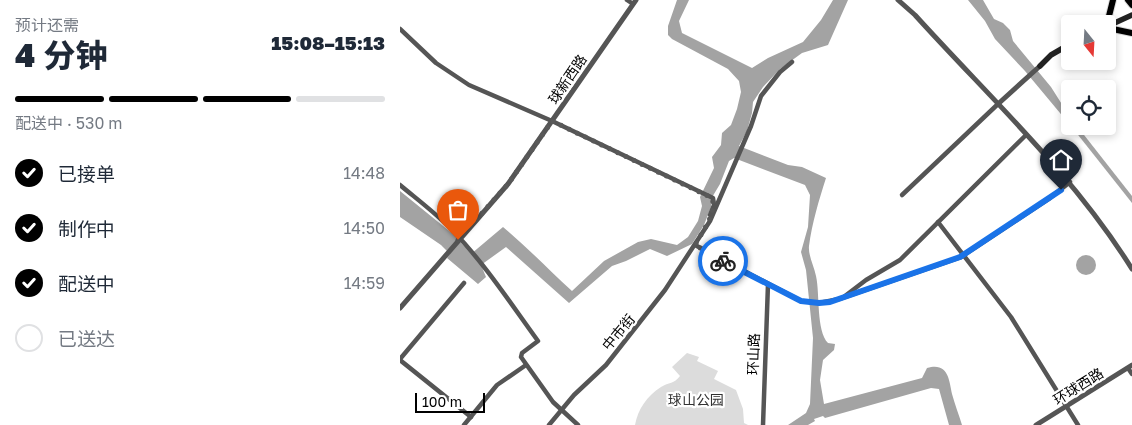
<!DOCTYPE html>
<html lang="zh">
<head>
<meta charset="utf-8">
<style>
	body { margin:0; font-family:"Golos Text","Noto Sans SC",sans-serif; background:#f2f2f3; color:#1f2937; height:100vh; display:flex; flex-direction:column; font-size:19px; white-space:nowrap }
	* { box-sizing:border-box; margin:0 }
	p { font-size:16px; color:#747a83 }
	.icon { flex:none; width:28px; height:28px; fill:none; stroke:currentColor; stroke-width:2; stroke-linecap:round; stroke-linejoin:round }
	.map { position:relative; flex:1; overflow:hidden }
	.sheet { display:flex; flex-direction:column; background:#fff; width:400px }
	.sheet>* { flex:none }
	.needle { width:32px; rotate:162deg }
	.controls { position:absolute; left:661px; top:15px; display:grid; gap:10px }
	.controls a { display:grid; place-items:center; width:55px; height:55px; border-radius:5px; background:#fff; box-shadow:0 2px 8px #0003; font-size:25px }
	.scale { position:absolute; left:15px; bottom:12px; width:70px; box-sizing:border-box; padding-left:5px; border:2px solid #000; border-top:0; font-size:14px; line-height:18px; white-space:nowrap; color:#000; -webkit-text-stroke:4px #fff; paint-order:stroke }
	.pin { position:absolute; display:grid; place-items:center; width:42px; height:42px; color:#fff; margin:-51px -21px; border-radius:50% 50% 50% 0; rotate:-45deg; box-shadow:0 0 5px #0007 }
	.pin .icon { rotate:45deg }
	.courier { position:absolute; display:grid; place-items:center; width:50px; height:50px; margin:-25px; border:4px solid #1a73e8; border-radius:50%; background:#fff; color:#222; box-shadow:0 1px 6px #0007 }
	.headline em { font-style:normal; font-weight:800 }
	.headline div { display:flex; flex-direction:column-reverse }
	.headline { display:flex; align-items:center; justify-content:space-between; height:85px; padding:0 15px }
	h1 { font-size:32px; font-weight:800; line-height:38px }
	.bar { display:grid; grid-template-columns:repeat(4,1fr); gap:8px 5px; align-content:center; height:60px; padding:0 15px }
	.bar i { height:6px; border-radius:4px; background:#e0e1e3 }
	.bar .selected { background:#000 }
	.bar p { grid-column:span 4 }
	ol { padding:0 15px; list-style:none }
	li { display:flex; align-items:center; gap:15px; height:55px }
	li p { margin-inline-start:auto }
	li .icon { padding:5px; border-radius:50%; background:#000; color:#fff; stroke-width:4 }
	li:last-child { color:#747a83 }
	li i { width:28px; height:28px; border:2px solid #e0e1e3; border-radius:50% }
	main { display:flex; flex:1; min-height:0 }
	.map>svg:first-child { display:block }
	.green { fill:#dcdcdc }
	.water { fill:#a3a3a3 }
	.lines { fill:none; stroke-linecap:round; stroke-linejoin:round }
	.primary-casing { stroke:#dbdbdb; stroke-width:8 }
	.minor { stroke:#555; stroke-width:4.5 }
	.tertiary { stroke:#555; stroke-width:5 }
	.secondary { stroke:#222; stroke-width:5.5 }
	.primary { stroke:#000; stroke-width:6 }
	.done { stroke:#595959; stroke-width:5; stroke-dasharray:0 9 }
	.route { stroke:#1a73e8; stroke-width:6 }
	.labels { text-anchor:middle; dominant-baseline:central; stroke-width:4.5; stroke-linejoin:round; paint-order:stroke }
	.street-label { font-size:14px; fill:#000; stroke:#fff }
	.park-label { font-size:14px; fill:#333; stroke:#fff }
</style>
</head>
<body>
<main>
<section class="sheet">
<div class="headline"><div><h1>4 分钟</h1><p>预计还需</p></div><em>15:08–15:13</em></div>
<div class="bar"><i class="selected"></i><i class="selected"></i><i class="selected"></i><i></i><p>配送中 · 530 m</p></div>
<ol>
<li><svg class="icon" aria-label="check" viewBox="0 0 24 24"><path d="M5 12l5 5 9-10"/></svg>已接单<p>14:48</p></li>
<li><svg class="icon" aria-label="check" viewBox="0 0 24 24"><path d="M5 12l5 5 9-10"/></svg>制作中<p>14:50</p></li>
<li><svg class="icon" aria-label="check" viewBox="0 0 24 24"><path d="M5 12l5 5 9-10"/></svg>配送中<p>14:59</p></li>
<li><i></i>已送达</li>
</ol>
</section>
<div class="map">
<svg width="732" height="425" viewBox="0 0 732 425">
	<rect width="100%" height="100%" fill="#fff"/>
	<path class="green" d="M 287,353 L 299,357 L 297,361 L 318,371 L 314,379 L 336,390 L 343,409 L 344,423 L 348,425 L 235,425 C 238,409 247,396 261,387 C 269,382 274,384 280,376 L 272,367 Z"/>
	<g class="water">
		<path d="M 277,0 L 289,0 L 279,21 L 282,33 L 352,68 L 368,58 L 403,42 L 421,20 L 433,0 L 448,0 L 428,45 L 402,53 L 380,69 L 363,87 L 353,102 L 352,113 L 347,131 L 339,146 L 388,165 L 402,167 L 426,178 C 419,200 412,223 409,246 C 408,255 414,266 416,276 C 420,293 416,331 428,343 L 435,344 L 434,350 L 423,360 L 420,380 L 424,404 L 522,378 L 527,368 C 548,362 549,379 552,394 C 555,405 559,415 562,425 L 549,425 L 539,389 L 531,388 L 425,418 L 423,416 L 414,419 L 415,421 L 408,425 L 388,425 L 406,413 L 410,404 L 413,338 L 406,270 L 401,252 L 408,227 L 410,195 L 405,185 L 334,158 L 329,161 L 320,184 L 311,199 L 311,207 L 304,225 L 292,244 L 267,256 L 250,249 L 226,261 L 212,266 L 169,303 L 106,247 L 81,265 L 86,277 L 78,284 L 47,258 L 50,254 L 41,245 L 0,217 L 0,191 L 53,234 L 71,254 L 103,227 C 127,247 149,270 172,291 L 204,261 L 238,242 L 251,239 L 277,245 L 288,237 L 298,221 L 302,206 L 300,197 L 314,168 L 312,157 L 321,145 L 322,133 L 331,125 L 337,109 L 341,92 L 339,81 L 328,69 L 272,39 L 268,35 L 268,26 Z"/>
		<path d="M 568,0 L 583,0 L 594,19 L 603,23 L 610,30 L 613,41 L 651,87 L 670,117 L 670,125 L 625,71 L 595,39 L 585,21 Z"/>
		<path d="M 671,126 L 677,126 L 732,196 L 732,203 Z"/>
		<circle cx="686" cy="265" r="10"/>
	</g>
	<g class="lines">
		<g class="primary-casing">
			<g id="primary">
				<path d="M 728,0 L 732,5"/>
				<path d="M 707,24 L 713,0"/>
				<path d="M 708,28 L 732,33"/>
			</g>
		</g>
		<g class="minor">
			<path d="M 227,0 L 233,4"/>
			<path d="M 0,29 L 36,63 L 69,85 L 152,121 L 313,198 L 314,205 L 310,215"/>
			<path d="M 0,185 C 18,200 37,214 53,231 C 85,264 111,304 138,341 L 122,353 L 121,357 L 153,402 L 178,425"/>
			<path d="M 502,195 L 598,104"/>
			<path d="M 538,222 L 611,317 L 678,425"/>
			<path d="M 295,245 L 401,301 L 419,303 L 439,299 L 561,257 L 650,198 L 670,182"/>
			<path d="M 445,296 L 466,280 L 500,260 L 626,135"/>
			<path d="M 0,359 L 64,283"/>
			<path d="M 0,360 L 71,417"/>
			<path d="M 728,368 L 732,374"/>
			<path d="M 64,425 L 97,385 L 126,365"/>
			<path d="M 149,425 L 174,395 L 206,365 L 265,290 L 310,221 L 351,126 L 361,96 L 380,72 L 392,62"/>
			<path d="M 363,425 L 368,284"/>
		</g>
		<g class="tertiary">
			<path d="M 498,0 L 515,15 C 590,98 673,174 732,269"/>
			<path d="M 598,104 L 640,66"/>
			<path d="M 0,308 L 108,184 L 236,0"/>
			<path d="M 636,425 L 732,365"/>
		</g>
		<g class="secondary">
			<path d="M 708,26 L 732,15"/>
			<path d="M 640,66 L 651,55 L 670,44"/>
		</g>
		<use href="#primary" class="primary"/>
	</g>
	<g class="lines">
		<path class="done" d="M 58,240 L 108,184 L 152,121 L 312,198 C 317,213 302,232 295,245 L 323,261"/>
		<path class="route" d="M 323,261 L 401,301 L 419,303 L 430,302 L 560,257 L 661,190"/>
	</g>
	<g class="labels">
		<g class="street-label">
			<text transform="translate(167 79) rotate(-56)">球新西路</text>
			<text transform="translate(218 332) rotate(-50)">中市街</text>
			<text transform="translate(353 354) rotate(-88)">环山路</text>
			<text transform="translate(678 386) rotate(-32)">环球西路</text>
		</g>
		<g class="park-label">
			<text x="296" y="399">球山公园</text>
		</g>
	</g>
</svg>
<div class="controls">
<a><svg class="needle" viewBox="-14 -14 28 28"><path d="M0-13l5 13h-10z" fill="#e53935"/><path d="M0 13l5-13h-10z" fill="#747a83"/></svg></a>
<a><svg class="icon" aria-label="locate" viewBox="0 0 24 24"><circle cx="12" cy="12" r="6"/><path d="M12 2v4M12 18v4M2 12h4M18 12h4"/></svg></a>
</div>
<div class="scale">100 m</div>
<div class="pin" style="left:58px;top:240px;background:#ea580c"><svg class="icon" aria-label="bag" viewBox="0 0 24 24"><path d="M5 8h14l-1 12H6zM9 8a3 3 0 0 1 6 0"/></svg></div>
<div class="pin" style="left:661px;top:190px;background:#1f2937"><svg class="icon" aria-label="home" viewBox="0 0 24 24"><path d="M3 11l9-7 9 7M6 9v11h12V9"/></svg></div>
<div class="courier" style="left:323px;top:261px"><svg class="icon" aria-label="bike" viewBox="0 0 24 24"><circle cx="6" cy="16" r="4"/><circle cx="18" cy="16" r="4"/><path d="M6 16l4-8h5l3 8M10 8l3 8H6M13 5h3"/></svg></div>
</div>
</main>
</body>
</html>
